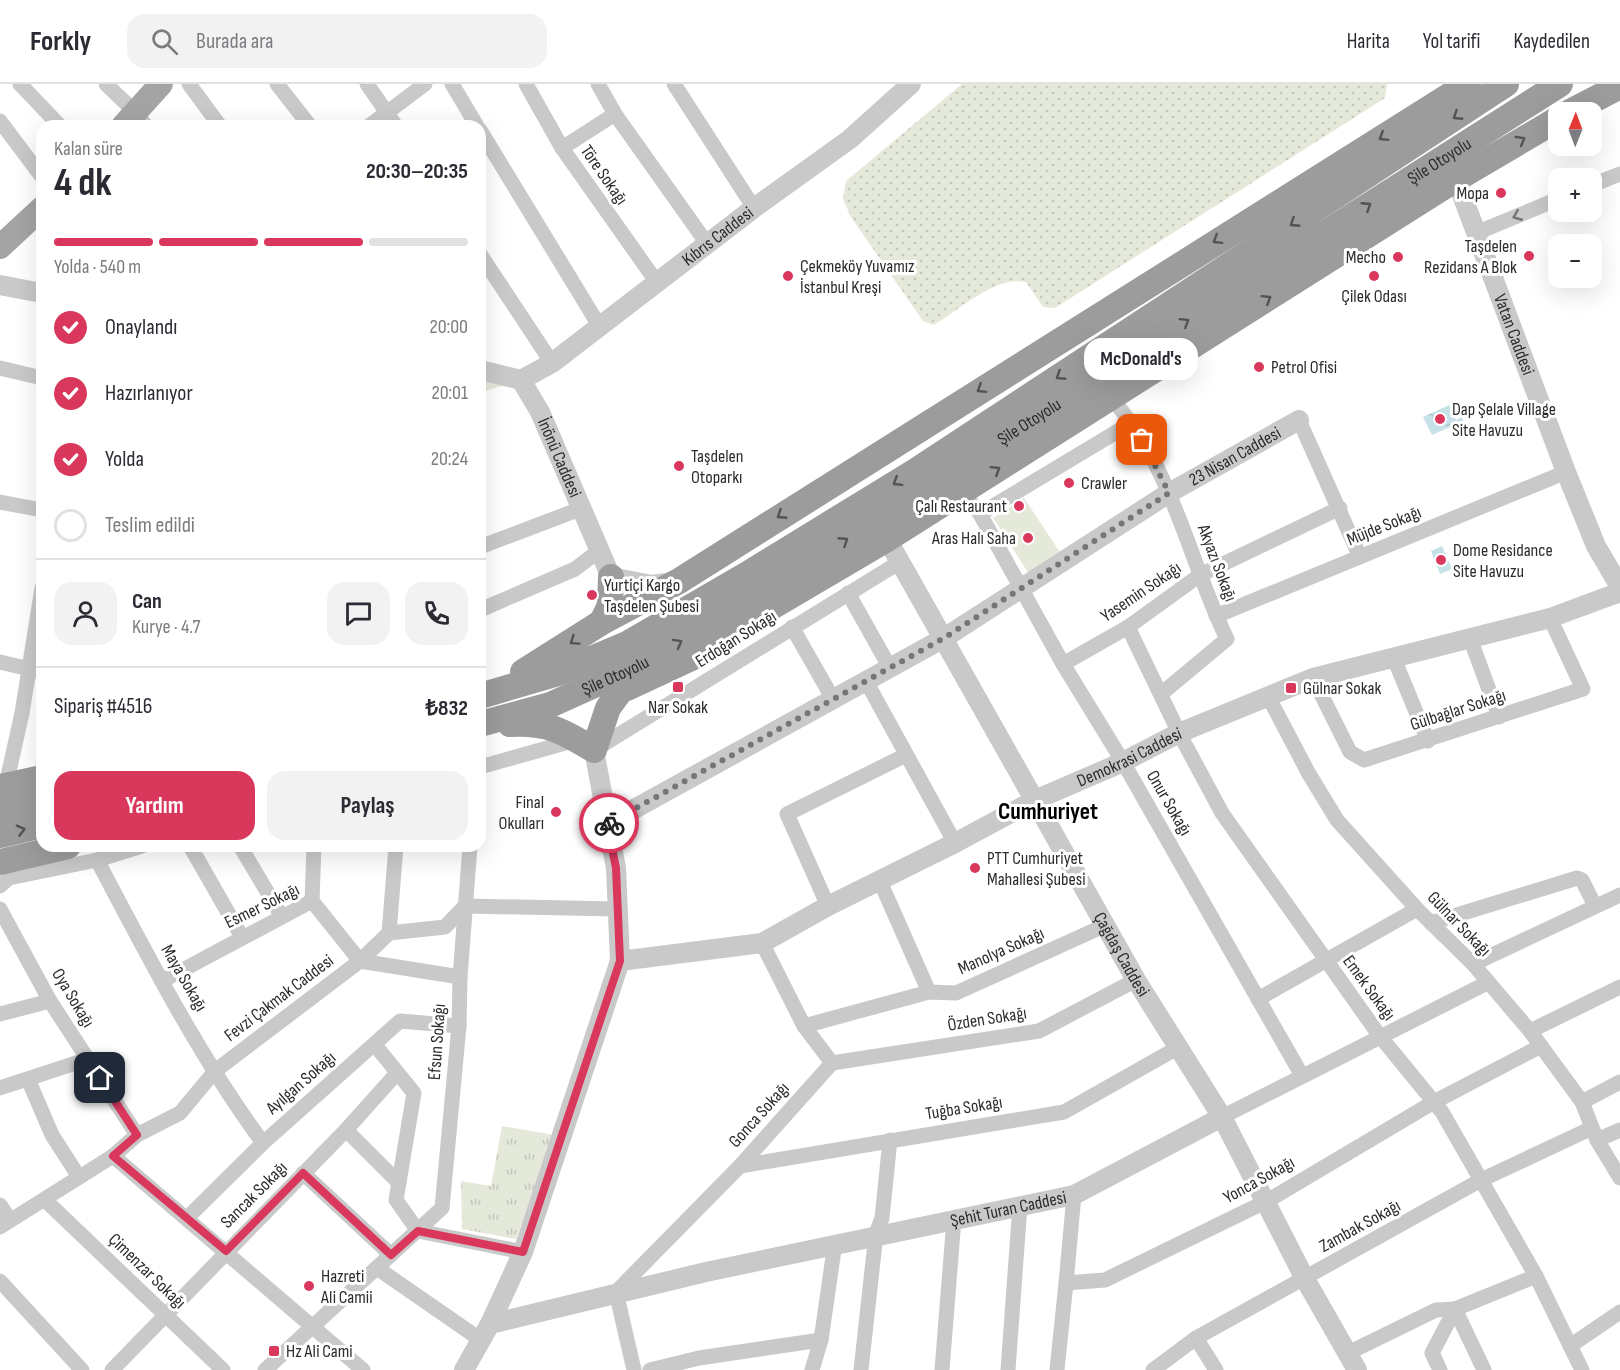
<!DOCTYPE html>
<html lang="tr">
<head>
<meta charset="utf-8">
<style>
	body { margin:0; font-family:"Sofia Sans Condensed",sans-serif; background:#f2f2f3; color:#2b2b33; height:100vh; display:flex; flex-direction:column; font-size:22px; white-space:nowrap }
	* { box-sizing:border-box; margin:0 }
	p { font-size:20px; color:#7c7c81 }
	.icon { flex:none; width:33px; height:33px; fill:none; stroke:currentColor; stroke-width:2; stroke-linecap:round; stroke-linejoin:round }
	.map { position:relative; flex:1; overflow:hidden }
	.drawer { position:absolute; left:36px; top:36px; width:450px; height:732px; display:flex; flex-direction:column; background:#fff; border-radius:18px; box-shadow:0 6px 24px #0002 }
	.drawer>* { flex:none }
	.needle { width:39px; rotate:1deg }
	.tools { position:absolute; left:1548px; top:18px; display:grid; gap:12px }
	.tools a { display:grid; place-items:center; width:54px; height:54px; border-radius:12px; background:#fff; box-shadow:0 6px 24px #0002; font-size:30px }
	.pin { position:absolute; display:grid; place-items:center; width:51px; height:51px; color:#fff; margin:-26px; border-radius:12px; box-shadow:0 3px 9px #0006 }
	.courier { position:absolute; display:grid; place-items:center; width:60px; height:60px; margin:-30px; border:4px solid #da375d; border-radius:50%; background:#fff; color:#222; box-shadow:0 2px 8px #0007 }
	.bubble { position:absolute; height:42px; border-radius:18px; background:#fff; box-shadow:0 6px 24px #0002; font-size:20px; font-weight:700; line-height:42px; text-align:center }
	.summary em { font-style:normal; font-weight:700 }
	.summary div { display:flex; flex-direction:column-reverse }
	.summary { display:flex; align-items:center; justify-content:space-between; height:102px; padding:0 18px }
	h1 { font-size:39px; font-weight:700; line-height:45px }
	.bar { display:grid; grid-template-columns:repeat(4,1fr); gap:9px 6px; align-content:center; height:72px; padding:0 18px }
	.bar i { height:8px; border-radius:4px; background:#e1e1e2 }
	.bar .active { background:#da375d }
	.bar p { grid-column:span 4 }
	.line { display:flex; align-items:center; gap:15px; padding:0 18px; border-top:2px solid #e1e1e2 }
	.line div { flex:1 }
	.round { display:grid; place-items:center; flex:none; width:63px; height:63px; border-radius:18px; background:#f2f2f3 }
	ol { padding:0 18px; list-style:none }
	li { display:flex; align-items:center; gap:18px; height:66px }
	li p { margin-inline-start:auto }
	li .icon { padding:6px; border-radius:50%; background:#da375d; color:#fff; stroke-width:4 }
	li:last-child { color:#7c7c81 }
	li i { width:33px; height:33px; border:3px solid #e1e1e2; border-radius:50% }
	.cta { display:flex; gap:12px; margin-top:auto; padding:12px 18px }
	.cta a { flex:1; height:69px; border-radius:18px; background:#da375d; color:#fff; font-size:24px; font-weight:700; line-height:69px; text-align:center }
	.cta a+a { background:#f2f2f3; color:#2b2b33 }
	header { display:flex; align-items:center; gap:36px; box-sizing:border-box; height:84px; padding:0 30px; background:#fff; border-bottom:2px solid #e1e1e2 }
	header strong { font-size:28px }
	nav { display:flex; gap:33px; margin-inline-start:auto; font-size:21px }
	.search { width:420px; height:54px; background:#f2f2f3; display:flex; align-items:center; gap:15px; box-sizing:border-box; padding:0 21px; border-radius:18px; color:#7c7c81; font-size:22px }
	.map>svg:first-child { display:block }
	.grass { fill:url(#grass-dots) }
	.park { fill:url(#park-tufts) }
	.garden { fill:#e4e9da }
	.water { fill:url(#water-ripples) }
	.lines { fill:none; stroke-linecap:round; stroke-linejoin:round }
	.minor { stroke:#c9c9c9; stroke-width:15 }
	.tertiary { stroke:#c9c9c9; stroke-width:20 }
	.primary { stroke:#a4a4a4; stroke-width:24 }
	.trunk { stroke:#9c9c9c; stroke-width:26 }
	.oneway { stroke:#535353 }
	.oneway2 { stroke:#737373 }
	.done { stroke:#767676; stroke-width:6; stroke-dasharray:0 10.8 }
	.route { stroke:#da375d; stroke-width:8 }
	.poi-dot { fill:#da375d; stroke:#fff; stroke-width:2 }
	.labels { text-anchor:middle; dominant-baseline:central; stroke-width:6; stroke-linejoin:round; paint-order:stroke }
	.street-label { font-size:18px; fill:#2c2c2c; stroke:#fff }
	.poi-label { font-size:18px; fill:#2c2c2c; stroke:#fff; text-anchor:start }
	.district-label { font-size:24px; font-weight:bold; fill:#000; stroke:#fff }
</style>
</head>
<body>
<header>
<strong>Forkly</strong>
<div class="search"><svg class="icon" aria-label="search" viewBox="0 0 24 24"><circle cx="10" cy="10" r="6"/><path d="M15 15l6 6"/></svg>Burada ara</div>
<nav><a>Harita</a><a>Yol tarifi</a><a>Kaydedilen</a></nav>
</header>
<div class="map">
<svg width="1620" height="1286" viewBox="0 0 1620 1286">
	<defs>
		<pattern id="grass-dots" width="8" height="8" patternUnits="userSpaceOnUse" patternTransform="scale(1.5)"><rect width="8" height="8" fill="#e4e9da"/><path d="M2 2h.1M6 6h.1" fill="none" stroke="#c4c8bb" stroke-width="1.8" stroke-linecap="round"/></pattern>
		<pattern id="park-tufts" width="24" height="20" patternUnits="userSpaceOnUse" patternTransform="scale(1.5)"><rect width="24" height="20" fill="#e4e9da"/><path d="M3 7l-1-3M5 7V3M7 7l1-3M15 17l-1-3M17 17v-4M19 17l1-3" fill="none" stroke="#c4c8bb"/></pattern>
		<pattern id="water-ripples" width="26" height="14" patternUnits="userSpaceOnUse" patternTransform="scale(1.5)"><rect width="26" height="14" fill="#c7e1e8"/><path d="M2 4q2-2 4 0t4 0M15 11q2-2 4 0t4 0" fill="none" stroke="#abc1c7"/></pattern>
	</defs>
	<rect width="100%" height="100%" fill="#fff"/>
	<path class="grass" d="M 962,0 L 1387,0 L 1385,14 L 1055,224 L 1043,223 L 1026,198 C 995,192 960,225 934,241 L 923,237 L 851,133 L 843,115 L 846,97 Z"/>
	<g class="park">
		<path d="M 480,292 L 504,301 L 480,309 Z"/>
		<path d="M 502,1042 L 554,1051 L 516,1155 L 462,1145 L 461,1097 L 491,1102 Z"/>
	</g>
	<path class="garden" d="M 1024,414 L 1063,473 L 1031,493 L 993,434 Z"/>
	<g class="water">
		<path d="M 1449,321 L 1456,336 L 1462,333 L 1464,339 L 1457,343 L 1455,341 L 1432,351 L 1423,333 Z"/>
		<path d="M 1442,462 L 1452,485 L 1440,490 L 1431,467 Z"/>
	</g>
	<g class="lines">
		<g class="minor">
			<path d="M 20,0 L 60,42"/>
			<path d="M 106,0 L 135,28 L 146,42"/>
			<path d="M 189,0 L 220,42"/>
			<path d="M 277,0 L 310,42"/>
			<path d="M 367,0 L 396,42"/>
			<path d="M 452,0 L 477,42"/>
			<path d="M 526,0 L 562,64 L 658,200"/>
			<path d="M 598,0 L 615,30 L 708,161"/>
			<path d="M 674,0 L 754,124"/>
			<path d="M 0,37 L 42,93"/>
			<path d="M 369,42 L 425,0"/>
			<path d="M 480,46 L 600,243"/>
			<path d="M 562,64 L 615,30"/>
			<path d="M 1592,101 L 1620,90"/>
			<path d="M 1476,149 L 1558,115"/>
			<path d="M 480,170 L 552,279"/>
			<path d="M 0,284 L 42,294"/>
			<path d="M 1110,313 C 1172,380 1188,475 1227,555 L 1161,610"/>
			<path d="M 1299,336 L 1360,473"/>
			<path d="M 962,407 L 980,430 L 1063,580 L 1123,678 L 1301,990"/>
			<path d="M 0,418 L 42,426"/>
			<path d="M 980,430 L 1133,338"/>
			<path d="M 480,463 L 580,425"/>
			<path d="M 848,509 L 890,584"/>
			<path d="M 480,526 L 575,485 L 600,466"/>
			<path d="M 1216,532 L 1566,388"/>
			<path d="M 792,543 L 833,615"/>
			<path d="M 1128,543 L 1179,649 L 1222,729 L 1379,951 L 1442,1028 L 1536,1192 L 1582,1286"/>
			<path d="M 1470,554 L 1499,633"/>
			<path d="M 1393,572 L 1428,657"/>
			<path d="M 0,578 L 42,588"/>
			<path d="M 1063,580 L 1128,543 L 1200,491 L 1340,424"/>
			<path d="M 1313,594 L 1350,668 L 1364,676 L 1583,605 L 1550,534"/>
			<path d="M 866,597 L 955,759"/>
			<path d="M 1269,614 L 1309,690 L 1337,736 L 1417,825 L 1473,880 L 1530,947 L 1582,1018 L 1597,1056 L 1620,1094"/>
			<path d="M 594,666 L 900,478"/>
			<path d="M 480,683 L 576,656"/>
			<path d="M 8,692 L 22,629 L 42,504"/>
			<path d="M 190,762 L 242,853"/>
			<path d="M 240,762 L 281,831"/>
			<path d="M 97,776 C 148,872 198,971 263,1059"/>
			<path d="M 879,795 L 929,908"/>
			<path d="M 0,802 L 9,794 L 97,776 L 142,762"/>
			<path d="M 312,817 L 314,762"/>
			<path d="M 828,822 L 787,730 L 906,671"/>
			<path d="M 0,825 L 50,917 L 137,1051"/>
			<path d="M 1431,839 L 1577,794 L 1582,796 L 1595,822"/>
			<path d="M 389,849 L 396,762"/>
			<path d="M 360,877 L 460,893"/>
			<path d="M 1473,880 L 1620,811"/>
			<path d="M 162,897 L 312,817 L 360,877"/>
			<path d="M 1258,915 L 1417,825"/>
			<path d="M 0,930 L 50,917"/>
			<path d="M 804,942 L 929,908 L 956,909 L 1106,841"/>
			<path d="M 1530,947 L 1620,903"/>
			<path d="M 375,961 L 414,1009 L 396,1116 L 418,1147"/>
			<path d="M 832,979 L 1039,947 L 1136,896"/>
			<path d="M 28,995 L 52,1051 L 79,1093"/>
			<path d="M 0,1004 L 88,975"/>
			<path d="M 1582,1018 L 1620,998"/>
			<path d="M 1222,1033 L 1487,899"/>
			<path d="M 346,1046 L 399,1099"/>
			<path d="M 1597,1056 L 1620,1046"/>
			<path d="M 113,1072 L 363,1286"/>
			<path d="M 740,1082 L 1064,1028 L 1179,963"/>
			<path d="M 303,1089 L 391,1171"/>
			<path d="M 1074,1111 L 1066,1199 L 1105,1196 L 1267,1117 L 1434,1018 L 1541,962"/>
			<path d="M 45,1116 L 223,1286"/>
			<path d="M 0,1121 L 10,1136"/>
			<path d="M 187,1134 L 263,1059 L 400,937 L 459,942"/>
			<path d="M 0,1143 L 113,1072 L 137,1051 L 180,1029 L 215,987 L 360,877 L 389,849 L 445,843 L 465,822 L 616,825"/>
			<path d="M 418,1147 L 523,1168"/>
			<path d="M 377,1184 L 481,1256"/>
			<path d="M 0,1197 L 82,1286"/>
			<path d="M 1196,1254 L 1216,1286"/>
			<path d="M 1570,1262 L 1620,1228"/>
			<path d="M 1348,1269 L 1436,1226 L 1455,1225 L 1484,1286"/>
			<path d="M 112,1286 L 346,1046 L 397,989"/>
			<path d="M 265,1286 L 442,1124 L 459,942 L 460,893 L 470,762"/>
			<path d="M 634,1286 L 616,1208 L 740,1082 L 832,979 L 804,942 L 762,859"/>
			<path d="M 650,1286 L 699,1274 L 821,1256"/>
			<path d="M 812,1286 L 821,1256 L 835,1159"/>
			<path d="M 861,1286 L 876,1150 L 882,1134 L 890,1056"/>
			<path d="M 942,1286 L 954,1135"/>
			<path d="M 1008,1286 L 1020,1121"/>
			<path d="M 1057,1286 L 1066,1199"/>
			<path d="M 1153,1286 L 1196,1254 L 1481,1096 L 1592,1044"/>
			<path d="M 1440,1286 L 1432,1269 L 1455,1225 L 1536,1192"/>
		</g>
		<g class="tertiary">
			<path id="s1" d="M 1456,95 L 1566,388 L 1596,462 L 1620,503"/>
			<path d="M 0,201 L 42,209"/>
			<path id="s2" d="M 480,286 L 521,296 L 540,328 L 611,493 L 652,501 L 674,498"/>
			<path id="s3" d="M 521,296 L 552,279 L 754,124 L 850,55 L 911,0"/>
			<path id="s4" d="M 887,455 L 1136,896 L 1222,1033 L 1305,1195 L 1357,1286"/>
			<path id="s5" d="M 607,740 L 944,554 L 1169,409 L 1299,336"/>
			<path id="s6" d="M 620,877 L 762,859 L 828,822 L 955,759 L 1035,716 L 1123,678 L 1179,649 L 1313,594 L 1550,534 L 1620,508"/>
			<path id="s7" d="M 490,1240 L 706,1188 L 1074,1111 L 1222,1033"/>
			<path d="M 464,1286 L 490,1240 L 523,1168 L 620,877 L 616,784 L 594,666"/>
		</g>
		<g class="primary">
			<path d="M 123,42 L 161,0"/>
			<path d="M 0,163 L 42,124"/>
		</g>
		<g class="trunk">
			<path d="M 1570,28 L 1620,2"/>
			<path d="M 602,538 L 610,521 L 611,493"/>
			<path d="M 523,588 L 602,538 L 679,497 L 1468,0"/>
			<path d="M 627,604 L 702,569 L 763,528 L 887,455 L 1456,95 L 1558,35"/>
			<path d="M 480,612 L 558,589 L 627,560 L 746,491 L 914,388 L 1506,0"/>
			<path id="s8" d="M 480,640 L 550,621 L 639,581 L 695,550 L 1560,0"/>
			<path d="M 510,640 C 548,638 563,647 594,666 L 608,624 L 634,588"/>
			<path d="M 0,703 L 42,694"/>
			<path d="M 0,725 L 42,715"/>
			<path d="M 0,751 L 42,741"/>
			<path d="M 0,778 L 68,762"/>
		</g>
	</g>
	<defs><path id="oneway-chevron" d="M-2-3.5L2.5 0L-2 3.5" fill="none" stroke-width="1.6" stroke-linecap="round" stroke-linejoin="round" transform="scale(1.5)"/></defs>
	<g class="oneway">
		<use href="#oneway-chevron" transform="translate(1457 32) rotate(147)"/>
		<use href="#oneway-chevron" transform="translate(1383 53) rotate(148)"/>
		<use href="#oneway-chevron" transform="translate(1521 56) rotate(-30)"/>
		<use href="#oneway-chevron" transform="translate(1367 122) rotate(-33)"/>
		<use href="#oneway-chevron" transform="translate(1294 139) rotate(147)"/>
		<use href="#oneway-chevron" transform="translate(1217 156) rotate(148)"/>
		<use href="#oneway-chevron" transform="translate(1267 215) rotate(-32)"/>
		<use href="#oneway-chevron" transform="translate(1185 238) rotate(-32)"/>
		<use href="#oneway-chevron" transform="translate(1060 292) rotate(147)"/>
		<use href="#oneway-chevron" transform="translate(981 305) rotate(148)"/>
		<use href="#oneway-chevron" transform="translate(996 386) rotate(-32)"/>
		<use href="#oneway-chevron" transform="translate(897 398) rotate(148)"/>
		<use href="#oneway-chevron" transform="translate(781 431) rotate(147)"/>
		<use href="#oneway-chevron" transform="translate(844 457) rotate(-33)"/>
		<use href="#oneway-chevron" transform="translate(574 557) rotate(146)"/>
		<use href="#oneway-chevron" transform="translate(678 559) rotate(-29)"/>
		<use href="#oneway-chevron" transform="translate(21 746) rotate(-14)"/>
	</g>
	<use class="oneway2" href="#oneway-chevron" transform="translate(1517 132) rotate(158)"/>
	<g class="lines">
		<path class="done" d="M 609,739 L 944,554 L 1169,409 L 1142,356"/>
		<path class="route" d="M 100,994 L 137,1051 L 113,1072 L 226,1167 L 303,1089 L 391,1171 L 418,1147 L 523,1168 L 620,877 L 616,784 L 607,740 L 609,739"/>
	</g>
	<g class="poi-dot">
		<circle cx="1501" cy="109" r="6"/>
		<circle cx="1529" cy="172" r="6"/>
		<circle cx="1398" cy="173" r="6"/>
		<circle cx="788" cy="192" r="6"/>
		<circle cx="1374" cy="192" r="6"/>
		<circle cx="1259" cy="283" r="6"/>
		<circle cx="1440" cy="335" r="6"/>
		<circle cx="679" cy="382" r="6"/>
		<circle cx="1069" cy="399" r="6"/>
		<circle cx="1019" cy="422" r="6"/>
		<circle cx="1028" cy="454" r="6"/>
		<circle cx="1441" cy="476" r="6"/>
		<circle cx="592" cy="511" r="6"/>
		<rect x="672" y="597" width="12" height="12" rx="3"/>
		<rect x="1285" y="598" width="12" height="12" rx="3"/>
		<circle cx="556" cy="728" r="6"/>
		<circle cx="975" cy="784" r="6"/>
		<circle cx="309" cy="1202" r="6"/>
		<rect x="268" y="1261" width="12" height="12" rx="3"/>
	</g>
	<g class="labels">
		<g class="street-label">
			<text stroke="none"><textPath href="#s8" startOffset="1116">Şile Otoyolu</textPath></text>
			<text transform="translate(604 91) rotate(55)">Töre Sokağı</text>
			<text stroke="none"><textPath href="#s3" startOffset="244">Kıbrıs Caddesi</textPath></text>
			<text stroke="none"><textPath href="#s1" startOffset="166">Vatan Caddesi</textPath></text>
			<text stroke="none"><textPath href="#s8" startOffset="630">Şile Otoyolu</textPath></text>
			<text stroke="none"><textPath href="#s5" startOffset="728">23 Nisan Caddesi</textPath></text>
			<text stroke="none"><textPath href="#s2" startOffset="129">İnönü Caddesi</textPath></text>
			<text transform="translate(1384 442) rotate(-22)">Müjde Sokağı</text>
			<text transform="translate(1217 479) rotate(69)">Akyazı Sokağı</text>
			<text transform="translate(1141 508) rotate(-34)">Yasemin Sokağı</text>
			<text transform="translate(736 555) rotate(-32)">Erdoğan Sokağı</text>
			<text stroke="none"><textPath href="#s8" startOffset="144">Şile Otoyolu</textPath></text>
			<text transform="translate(1458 626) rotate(-18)">Gülbağlar Sokağı</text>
			<text stroke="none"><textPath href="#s6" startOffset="555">Demokrasi Caddesi</textPath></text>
			<text transform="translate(1169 719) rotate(60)">Onur Sokağı</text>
			<text transform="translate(262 822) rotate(-26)">Esmer Sokağı</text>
			<text transform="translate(1459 840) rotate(46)">Gülnar Sokağı</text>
			<text transform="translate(1001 867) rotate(-24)">Manolya Sokağı</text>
			<text stroke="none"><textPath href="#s4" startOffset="477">Çağdaş Caddesi</textPath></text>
			<text transform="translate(184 894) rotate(60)">Maya Sokağı</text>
			<text transform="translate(1369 904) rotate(54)">Emek Sokağı</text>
			<text transform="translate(73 914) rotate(59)">Oya Sokağı</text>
			<text transform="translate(279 914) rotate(-37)">Fevzi Çakmak Caddesi</text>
			<text transform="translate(987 935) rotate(-9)">Özden Sokağı</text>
			<text transform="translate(437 958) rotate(-86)">Efsun Sokağı</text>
			<text transform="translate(301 999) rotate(-41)">Ayılgan Sokağı</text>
			<text transform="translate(964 1024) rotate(-9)">Tuğba Sokağı</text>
			<text transform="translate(759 1031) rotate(-48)">Gonca Sokağı</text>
			<text transform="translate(1259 1096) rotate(-29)">Yonca Sokağı</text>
			<text transform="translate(254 1111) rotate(-45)">Sancak Sokağı</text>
			<text stroke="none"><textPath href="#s7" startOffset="531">Şehit Turan Caddesi</textPath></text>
			<text transform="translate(1360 1142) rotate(-29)">Zambak Sokağı</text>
			<text transform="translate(147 1187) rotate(44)">Çimenzar Sokağı</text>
		</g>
		<g class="poi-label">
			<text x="1489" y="109" text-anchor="end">Mopa</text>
			<text x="1517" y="162" text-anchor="end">Taşdelen<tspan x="1517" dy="21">Rezidans A Blok</tspan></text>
			<text x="1386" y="173" text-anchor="end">Mecho</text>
			<text x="800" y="182">Çekmeköy Yuvamız<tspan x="800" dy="21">İstanbul Kreşi</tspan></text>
			<text x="1374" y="212" text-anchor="middle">Çilek Odası</text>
			<text x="1271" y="283">Petrol Ofisi</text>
			<text x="1452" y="325">Dap Şelale Village<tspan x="1452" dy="21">Site Havuzu</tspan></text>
			<text x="691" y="372">Taşdelen<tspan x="691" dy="21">Otoparkı</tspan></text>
			<text x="1081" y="399">Crawler</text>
			<text x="1007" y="422" text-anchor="end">Çalı Restaurant</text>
			<text x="1016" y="454" text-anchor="end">Aras Halı Saha</text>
			<text x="1453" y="466">Dome Residance<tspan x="1453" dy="21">Site Havuzu</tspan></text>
			<text x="604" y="501">Yurtiçi Kargo<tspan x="604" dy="21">Taşdelen Şubesi</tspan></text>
			<text x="1303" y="604">Gülnar Sokak</text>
			<text x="678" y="623" text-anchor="middle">Nar Sokak</text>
			<text x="544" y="718" text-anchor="end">Final<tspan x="544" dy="21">Okulları</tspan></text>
			<text x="987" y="774">PTT Cumhuriyet<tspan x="987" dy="21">Mahallesi Şubesi</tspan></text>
			<text x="321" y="1192">Hazreti<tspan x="321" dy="21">Ali Camii</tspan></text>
			<text x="286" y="1267">Hz Ali Cami</text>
		</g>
		<g class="district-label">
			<text x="1048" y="727">Cumhuriyet</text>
		</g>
	</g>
</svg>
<div class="tools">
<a><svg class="needle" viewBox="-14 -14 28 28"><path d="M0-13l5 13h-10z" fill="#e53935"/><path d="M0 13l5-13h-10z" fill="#7c7c81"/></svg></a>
<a>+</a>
<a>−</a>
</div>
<div class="pin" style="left:1142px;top:356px;background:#ea580c"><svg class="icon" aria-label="bag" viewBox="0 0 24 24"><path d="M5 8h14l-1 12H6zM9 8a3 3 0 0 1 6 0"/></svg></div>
<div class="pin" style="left:100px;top:994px;background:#1f2937"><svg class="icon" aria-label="home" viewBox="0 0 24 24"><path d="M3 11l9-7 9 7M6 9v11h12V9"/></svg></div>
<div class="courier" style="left:609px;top:739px"><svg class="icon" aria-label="bike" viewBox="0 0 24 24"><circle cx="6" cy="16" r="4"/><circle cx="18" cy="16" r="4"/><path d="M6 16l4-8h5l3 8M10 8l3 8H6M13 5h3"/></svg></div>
<div class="bubble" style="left:1084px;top:254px;width:114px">McDonald's</div>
<section class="drawer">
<div class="summary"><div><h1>4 dk</h1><p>Kalan süre</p></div><em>20:30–20:35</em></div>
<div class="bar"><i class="active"></i><i class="active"></i><i class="active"></i><i></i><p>Yolda · 540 m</p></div>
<ol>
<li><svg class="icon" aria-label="check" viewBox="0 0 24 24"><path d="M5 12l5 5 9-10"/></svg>Onaylandı<p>20:00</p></li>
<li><svg class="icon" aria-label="check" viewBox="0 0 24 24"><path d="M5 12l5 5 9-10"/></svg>Hazırlanıyor<p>20:01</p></li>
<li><svg class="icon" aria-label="check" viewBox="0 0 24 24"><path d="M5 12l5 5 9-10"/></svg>Yolda<p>20:24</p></li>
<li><i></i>Teslim edildi</li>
</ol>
<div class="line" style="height:108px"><a class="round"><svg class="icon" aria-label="person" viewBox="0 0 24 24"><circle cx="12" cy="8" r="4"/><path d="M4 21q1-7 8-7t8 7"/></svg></a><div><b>Can</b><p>Kurye · 4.7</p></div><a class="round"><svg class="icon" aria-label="chat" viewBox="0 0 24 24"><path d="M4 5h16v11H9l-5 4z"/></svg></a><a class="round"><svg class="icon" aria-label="phone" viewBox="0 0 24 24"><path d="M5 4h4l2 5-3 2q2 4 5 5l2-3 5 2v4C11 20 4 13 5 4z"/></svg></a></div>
<div class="line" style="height:78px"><div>Sipariş #4516</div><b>₺832</b></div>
<div class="cta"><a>Yardım</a><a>Paylaş</a></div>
</section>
</div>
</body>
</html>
